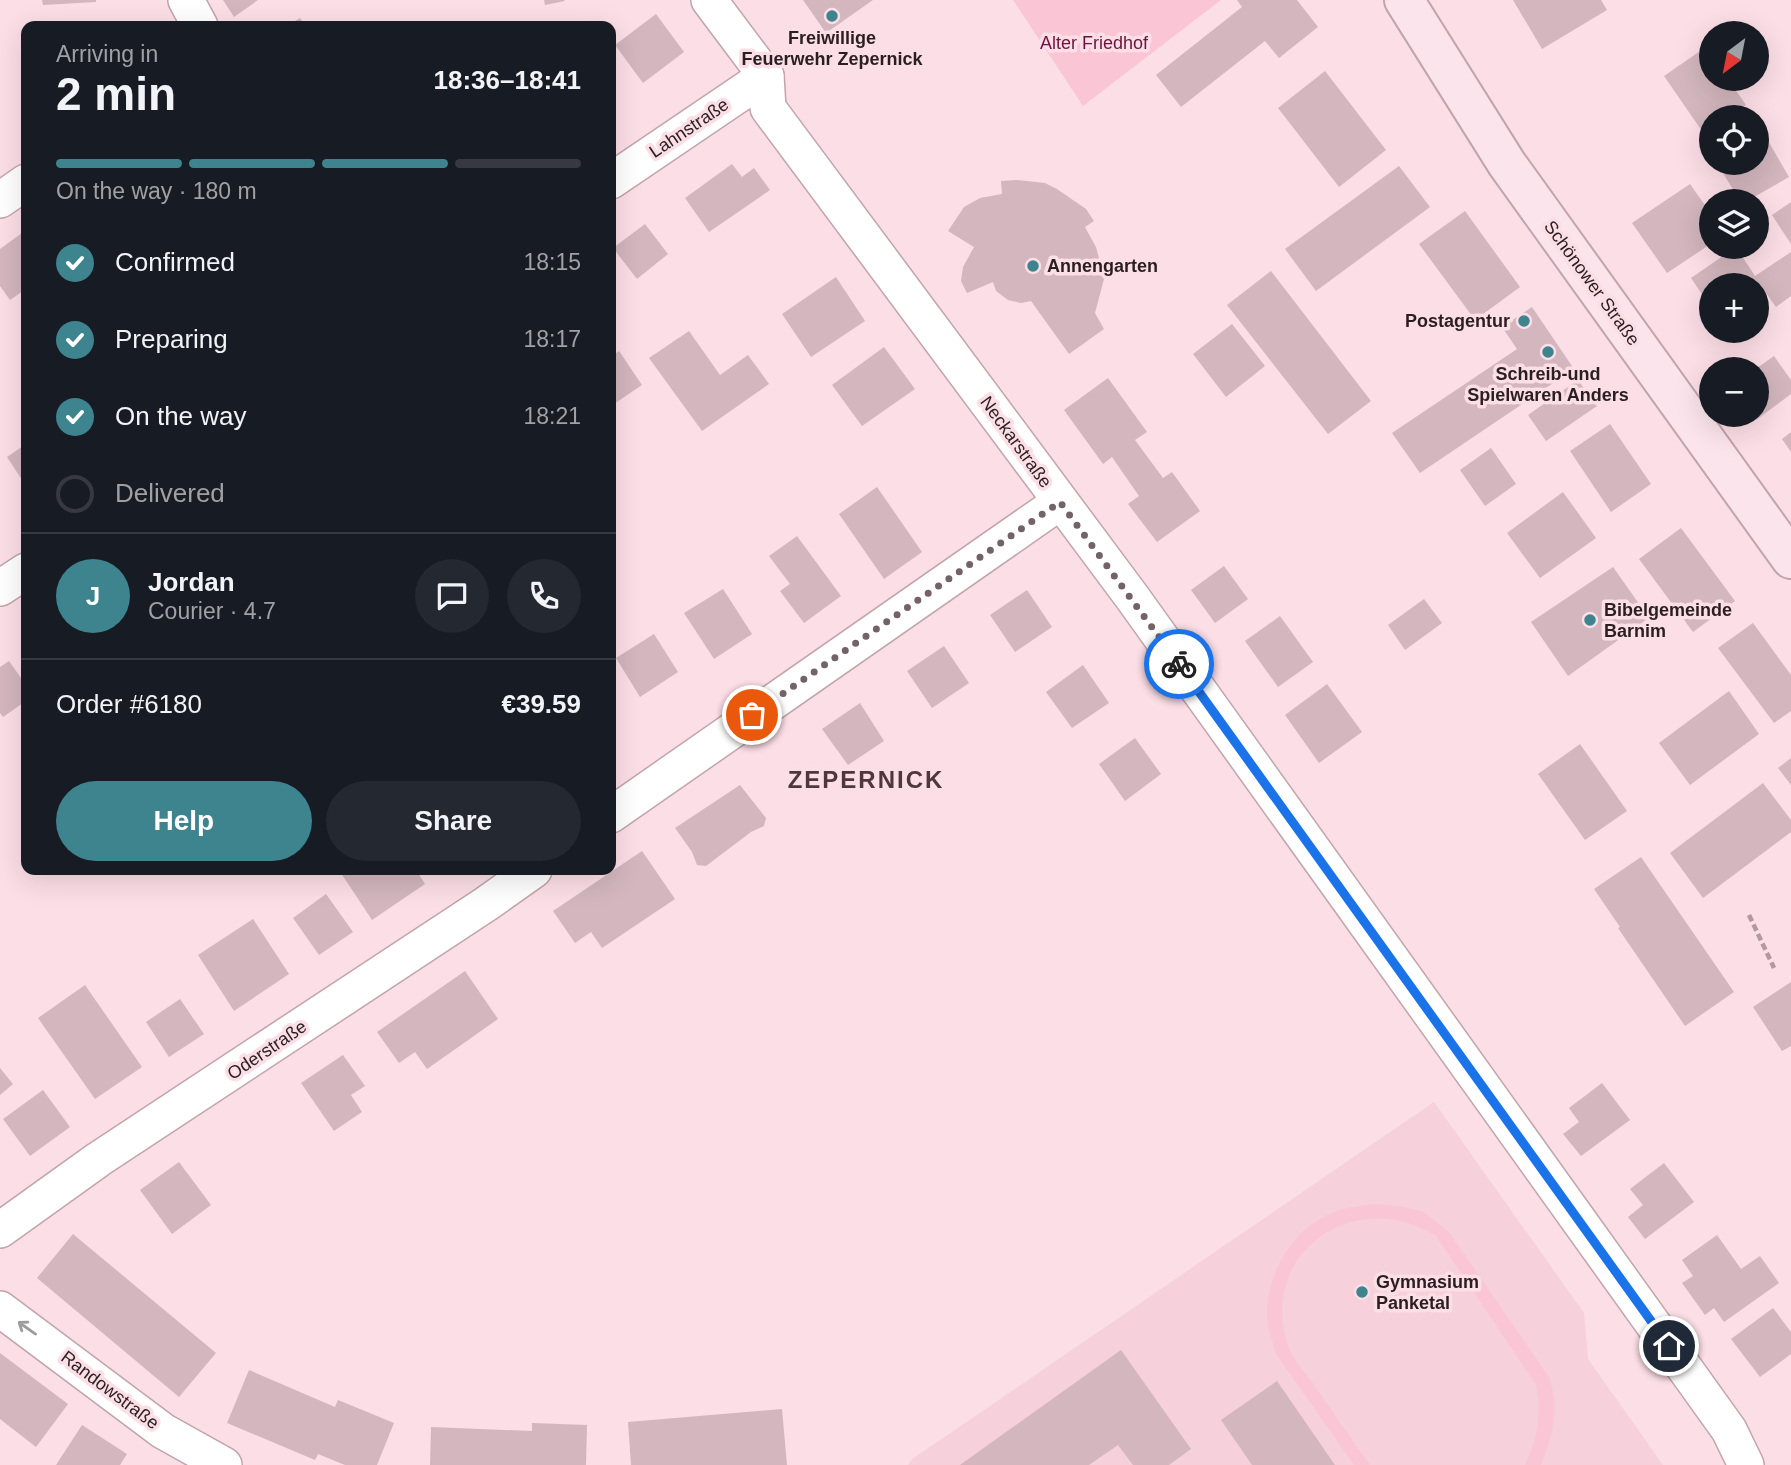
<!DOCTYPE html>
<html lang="en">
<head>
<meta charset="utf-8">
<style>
	body { margin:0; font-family:Arial,sans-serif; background:#242831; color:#f1f3f6; height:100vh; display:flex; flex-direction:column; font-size:26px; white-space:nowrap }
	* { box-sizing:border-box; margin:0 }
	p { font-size:23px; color:#9ea1a6 }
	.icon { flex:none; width:38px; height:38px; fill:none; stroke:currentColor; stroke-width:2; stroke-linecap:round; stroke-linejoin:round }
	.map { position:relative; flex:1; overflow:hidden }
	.details { position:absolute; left:21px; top:21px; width:595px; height:854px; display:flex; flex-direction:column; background:#171b24; border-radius:14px; box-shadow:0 7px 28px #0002 }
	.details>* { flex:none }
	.needle { width:46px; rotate:212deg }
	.buttons { position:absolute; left:1699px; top:21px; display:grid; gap:14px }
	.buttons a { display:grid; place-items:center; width:70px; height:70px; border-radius:50%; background:#171b24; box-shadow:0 7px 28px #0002; font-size:35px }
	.pin { position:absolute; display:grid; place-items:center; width:60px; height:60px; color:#fff; margin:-30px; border:4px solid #fff; border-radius:50%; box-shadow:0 2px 7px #0007 }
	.courier { position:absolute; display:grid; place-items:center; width:70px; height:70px; margin:-35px; border:5px solid #1a73e8; border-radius:50%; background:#fff; color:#222; box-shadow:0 2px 9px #0007 }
	.headline em { font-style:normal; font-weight:800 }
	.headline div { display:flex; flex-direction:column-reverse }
	.headline { display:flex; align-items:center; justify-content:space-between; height:119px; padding:0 35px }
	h1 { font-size:46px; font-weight:800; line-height:52px }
	.bar { display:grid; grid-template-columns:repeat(4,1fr); gap:10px 7px; align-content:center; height:84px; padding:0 35px }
	.bar i { height:9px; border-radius:5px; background:#363941 }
	.bar .selected { background:#3e848f }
	.bar p { grid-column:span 4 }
	.line { display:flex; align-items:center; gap:18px; padding:0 35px; border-top:2px solid #363941 }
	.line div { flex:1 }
	.round { display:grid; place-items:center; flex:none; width:74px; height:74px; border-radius:37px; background:#242831 }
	ol { padding:0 35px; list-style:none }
	li { display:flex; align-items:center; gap:21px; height:77px }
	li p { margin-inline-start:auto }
	li .icon { padding:7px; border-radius:50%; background:#3e848f; color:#fff; stroke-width:4 }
	li:last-child { color:#9ea1a6 }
	li i { width:38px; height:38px; border:4px solid #363941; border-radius:50% }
	.cta { display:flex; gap:14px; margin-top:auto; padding:14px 35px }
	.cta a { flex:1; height:80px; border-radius:42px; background:#3e848f; color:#fff; font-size:28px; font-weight:800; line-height:80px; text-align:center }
	.cta a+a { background:#242831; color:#f1f3f6 }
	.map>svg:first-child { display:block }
	.built { fill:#f6d0db }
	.green { fill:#fac6d6 }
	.building { fill:#d3b6be }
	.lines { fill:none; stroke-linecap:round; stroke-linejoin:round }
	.street-casing { stroke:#c1a4ac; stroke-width:38 }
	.secondary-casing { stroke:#c1a4ac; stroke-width:42 }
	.path { stroke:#b0999f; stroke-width:4.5; stroke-dasharray:7 3.5; stroke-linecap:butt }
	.street { stroke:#fff; stroke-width:35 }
	.secondary { stroke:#fbe4ec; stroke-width:38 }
	.oneway { stroke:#9f9a9c }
	.done { stroke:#736267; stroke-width:7; stroke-dasharray:0 12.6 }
	.route { stroke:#1a73e8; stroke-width:9 }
	.poi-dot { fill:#3e848f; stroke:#fcdee6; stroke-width:2.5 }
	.labels { text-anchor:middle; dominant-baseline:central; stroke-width:7; stroke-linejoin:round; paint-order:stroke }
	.poi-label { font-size:18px; font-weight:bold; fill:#291f22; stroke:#fcdee6; text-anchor:start }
	.park-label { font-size:18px; fill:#6d133d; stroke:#fcdee6 }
	.street-label { font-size:18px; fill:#291f22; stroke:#fcdee6 }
	.district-label { font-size:24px; font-weight:bold; letter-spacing:2px; fill:#4e373e; stroke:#fcdee6 }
</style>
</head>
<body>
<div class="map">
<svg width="1791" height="1465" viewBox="0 0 1791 1465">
	<rect width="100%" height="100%" fill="#fcdee6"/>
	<path class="built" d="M 1434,1102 L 1584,1313 L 1588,1359 L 1663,1465 L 908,1465 L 911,1460 Z"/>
	<g class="green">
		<path d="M 1013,0 L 1221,0 L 1083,106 Z"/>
		<path d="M 1374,1204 L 1399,1206 L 1424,1212 L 1449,1232 L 1549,1377 C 1560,1407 1553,1436 1541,1465 L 1525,1465 C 1538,1437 1542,1415 1536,1385 L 1436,1236 C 1355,1185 1257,1253 1288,1346 C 1292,1359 1304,1371 1312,1382 C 1331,1409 1350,1437 1370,1465 L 1354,1465 L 1276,1354 C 1272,1341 1267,1327 1267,1312 C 1268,1271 1293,1229 1332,1213 C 1345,1207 1360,1206 1374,1204 Z"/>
	</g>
	<g class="building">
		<path d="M 42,0 L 96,0 L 96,2 L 43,5 Z"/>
		<path d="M 223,0 L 258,0 L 234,17 Z"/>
		<path d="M 544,0 L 564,0 L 565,1 L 545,5 Z"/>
		<path d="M 803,0 L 873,0 L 826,33 Z"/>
		<path d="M 1237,0 L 1297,0 L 1318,27 L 1279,58 L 1265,41 L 1181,107 L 1156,75 L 1242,7 Z"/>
		<path d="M 1513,0 L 1601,0 L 1607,10 L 1542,49 Z"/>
		<path d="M 656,14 L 684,52 L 643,83 L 615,45 Z"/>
		<path d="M 300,18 L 306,26 L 287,26 Z"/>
		<path d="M 1706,47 L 1712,55 L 1712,79 L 1728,79 L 1746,105 L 1728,117 L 1712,117 L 1712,128 L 1704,134 L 1664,76 Z"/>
		<path d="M 1325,71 L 1386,150 L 1339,187 L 1278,108 Z"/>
		<path d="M 1759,125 L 1789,177 L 1747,201 L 1740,201 L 1717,163 L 1757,163 L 1757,126 Z"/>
		<path d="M 732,164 L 742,177 L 754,168 L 770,190 L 709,232 L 685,198 Z"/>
		<path d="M 1399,166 L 1430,207 L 1316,291 L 1285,249 Z"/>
		<path d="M 1017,180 L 1045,183 L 1057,189 L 1086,209 L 1094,221 L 1085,227 L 1096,247 L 1101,266 L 1104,279 L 1095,313 L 1104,329 L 1069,354 L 1031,301 L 1021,303 L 1008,300 L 996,291 L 993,282 L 967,293 L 961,281 L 963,267 L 974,247 L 948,231 L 964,207 L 980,198 L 1002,194 L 1001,181 Z"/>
		<path d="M 1690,184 L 1712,215 L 1712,243 L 1667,273 L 1632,223 Z"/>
		<path d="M 1791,202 L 1791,244 L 1772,215 Z"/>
		<path d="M 1465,211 L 1520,287 L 1475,320 L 1419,244 Z"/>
		<path d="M 645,224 L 668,254 L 637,279 L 613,248 Z"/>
		<path d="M 26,230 L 26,289 L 10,300 L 0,286 L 0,249 Z"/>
		<path d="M 1736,247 L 1755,276 L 1791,252 L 1791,296 L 1776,307 L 1766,293 L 1757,299 L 1757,285 L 1712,285 L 1712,309 L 1691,278 Z"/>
		<path d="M 1271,271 L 1371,401 L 1328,434 L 1227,305 Z"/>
		<path d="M 836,277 L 865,321 L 811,357 L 782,314 Z"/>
		<path d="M 1532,307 L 1574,369 L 1420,473 L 1392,433 L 1517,349 L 1502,327 Z"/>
		<path d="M 1232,324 L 1265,366 L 1226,397 L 1193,354 Z"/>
		<path d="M 689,331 L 720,375 L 748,355 L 769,384 L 702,431 L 649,358 Z"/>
		<path d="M 884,347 L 915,389 L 862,426 L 832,385 Z"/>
		<path d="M 619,351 L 642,385 L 611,406 L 611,357 Z"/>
		<path d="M 1774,356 L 1791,380 L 1791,394 L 1756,420 L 1752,415 L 1757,415 L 1757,368 Z"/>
		<path d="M 1108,378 L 1147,432 L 1135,440 L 1163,478 L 1172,472 L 1200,511 L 1157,542 L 1128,504 L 1139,496 L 1112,457 L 1103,464 L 1064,410 Z"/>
		<path d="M 1578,380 L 1597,406 L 1546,441 L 1528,415 Z"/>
		<path d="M 1610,424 L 1651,484 L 1611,512 L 1570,451 Z"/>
		<path d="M 1791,432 L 1791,452 L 1782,439 Z"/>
		<path d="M 26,444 L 26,486 L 7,457 Z"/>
		<path d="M 1491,448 L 1516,484 L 1485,506 L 1460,470 Z"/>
		<path d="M 877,487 L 922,552 L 884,579 L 839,514 Z"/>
		<path d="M 1563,492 L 1596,538 L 1540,578 L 1507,533 Z"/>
		<path d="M 1681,528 L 1735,601 L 1693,632 L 1639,559 Z"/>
		<path d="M 797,536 L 841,596 L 804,623 L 780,591 L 790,584 L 769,556 Z"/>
		<path d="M 1224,566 L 1248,599 L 1215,623 L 1191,590 Z"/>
		<path d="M 1613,567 L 1649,618 L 1568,676 L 1531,622 Z"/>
		<path d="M 723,589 L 752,634 L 714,659 L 684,613 Z"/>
		<path d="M 1027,590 L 1052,627 L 1015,652 L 990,615 Z"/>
		<path d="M 1424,599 L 1442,623 L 1405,650 L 1388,625 Z"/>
		<path d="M 1280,616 L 1313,662 L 1278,687 L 1245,641 Z"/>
		<path d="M 1753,623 L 1791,675 L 1791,711 L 1774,723 L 1718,648 Z"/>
		<path d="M 654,634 L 678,672 L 640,697 L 616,658 Z"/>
		<path d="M 944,646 L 969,683 L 932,708 L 907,671 Z"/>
		<path d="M 9,661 L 26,685 L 26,701 L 3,717 L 0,713 L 0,667 Z"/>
		<path d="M 1083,665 L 1109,703 L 1072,728 L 1046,692 Z"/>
		<path d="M 1327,684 L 1362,732 L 1319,763 L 1285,715 Z"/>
		<path d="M 1729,691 L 1759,734 L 1690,785 L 1659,743 Z"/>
		<path d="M 860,703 L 884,741 L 848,765 L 822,729 Z"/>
		<path d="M 1135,738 L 1161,774 L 1125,801 L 1099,764 Z"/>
		<path d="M 1580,744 L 1627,811 L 1585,840 L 1538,774 Z"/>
		<path d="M 1791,758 L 1791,785 L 1778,768 Z"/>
		<path d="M 1763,783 L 1791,820 L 1791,832 L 1703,898 L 1670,853 Z"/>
		<path d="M 740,785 L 766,818 L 764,826 L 751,832 L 706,866 L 697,865 L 692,852 L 675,828 Z"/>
		<path d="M 642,851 L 675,899 L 602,948 L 591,932 L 575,943 L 553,911 Z"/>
		<path d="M 1641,857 L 1734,992 L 1685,1026 L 1618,928 L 1620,927 L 1594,889 Z"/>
		<path d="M 339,870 L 416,870 L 425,884 L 372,920 Z"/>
		<path d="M 326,894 L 353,932 L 319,955 L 293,918 Z"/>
		<path d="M 253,919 L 289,974 L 234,1011 L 198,955 Z"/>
		<path d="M 465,971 L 498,1019 L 427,1069 L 415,1052 L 399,1063 L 377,1032 Z"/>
		<path d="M 1791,982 L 1791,1046 L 1782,1051 L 1753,1007 Z"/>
		<path d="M 85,985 L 142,1067 L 95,1099 L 38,1018 Z"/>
		<path d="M 180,999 L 204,1034 L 169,1057 L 146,1022 Z"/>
		<path d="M 343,1055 L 365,1086 L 351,1095 L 362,1112 L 334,1131 L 301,1083 Z"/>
		<path d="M 0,1068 L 13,1084 L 0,1095 Z"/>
		<path d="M 1602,1083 L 1630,1120 L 1581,1156 L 1563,1134 L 1579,1122 L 1569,1108 Z"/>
		<path d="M 43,1090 L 70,1127 L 30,1156 L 3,1119 Z"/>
		<path d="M 179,1162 L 211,1205 L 172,1234 L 140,1190 Z"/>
		<path d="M 1664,1163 L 1694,1202 L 1645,1239 L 1628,1217 L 1643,1205 L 1630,1189 Z"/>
		<path d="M 73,1234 L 216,1353 L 179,1397 L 37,1278 Z"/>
		<path d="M 1717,1235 L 1741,1269 L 1760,1256 L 1779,1283 L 1724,1322 L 1714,1308 L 1705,1315 L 1682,1283 L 1693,1276 L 1682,1260 Z"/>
		<path d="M 1773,1308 L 1791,1332 L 1791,1354 L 1760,1377 L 1731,1339 Z"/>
		<path d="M 1121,1350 L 1191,1449 L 1169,1465 L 1133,1465 L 1118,1445 L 1089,1465 L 960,1465 Z"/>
		<path d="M 0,1353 L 68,1404 L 36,1447 L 0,1419 Z"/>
		<path d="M 249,1370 L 335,1407 L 338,1400 L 394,1423 L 377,1465 L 345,1465 L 318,1454 L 315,1460 L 227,1423 Z"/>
		<path d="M 1277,1381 L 1335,1465 L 1252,1465 L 1221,1420 Z"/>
		<path d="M 782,1409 L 787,1465 L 631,1465 L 628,1422 Z"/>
		<path d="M 532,1423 L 587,1425 L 586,1465 L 430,1465 L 431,1427 L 532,1431 Z"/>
		<path d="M 82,1425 L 127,1454 L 120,1465 L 56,1465 Z"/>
	</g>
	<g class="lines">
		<g class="street-casing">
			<g id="street">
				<path d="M 186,0 L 200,26"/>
				<path d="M 709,0 L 766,76 L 768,108 L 1132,597 L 1729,1430 L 1746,1465"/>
				<path d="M 611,181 L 766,76"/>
				<path d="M 0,200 L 26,182"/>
				<path d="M 0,588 L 26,571"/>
				<path d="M 611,815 L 1060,502"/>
				<path d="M 0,1230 L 99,1159 L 486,904 L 534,870"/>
				<path d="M 0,1309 L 163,1431 L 224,1465"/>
			</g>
		</g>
		<g class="secondary-casing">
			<path id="secondary" d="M 1404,0 L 1507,164 L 1791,559"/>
		</g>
		<path class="path" d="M 1749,915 L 1774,968"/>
		<use href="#street" class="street"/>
		<use href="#secondary" class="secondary"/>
	</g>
	<defs><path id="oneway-shaft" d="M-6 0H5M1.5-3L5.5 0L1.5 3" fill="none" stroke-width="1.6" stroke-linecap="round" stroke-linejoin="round" transform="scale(1.75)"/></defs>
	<use class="oneway" href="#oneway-shaft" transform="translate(27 1328) rotate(-145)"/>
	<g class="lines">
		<path class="done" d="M 752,715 L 1060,502 L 1179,664"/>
		<path class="route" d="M 1179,664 L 1669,1346"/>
	</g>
	<g class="poi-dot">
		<circle cx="832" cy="16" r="7"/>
		<circle cx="1033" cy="266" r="7"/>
		<circle cx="1524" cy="321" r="7"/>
		<circle cx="1548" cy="352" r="7"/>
		<circle cx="1590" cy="620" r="7"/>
		<circle cx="1362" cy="1292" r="7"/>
	</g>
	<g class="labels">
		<g class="poi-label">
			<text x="832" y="38" text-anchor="middle">Freiwillige<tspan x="832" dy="21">Feuerwehr Zepernick</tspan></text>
			<text x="1047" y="266">Annengarten</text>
			<text x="1510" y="321" text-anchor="end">Postagentur</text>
			<text x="1548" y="374" text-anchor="middle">Schreib-und<tspan x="1548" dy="21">Spielwaren Anders</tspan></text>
			<text x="1604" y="610">Bibelgemeinde<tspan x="1604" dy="21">Barnim</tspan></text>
			<text x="1376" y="1282">Gymnasium<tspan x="1376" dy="21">Panketal</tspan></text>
		</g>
		<g class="park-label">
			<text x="1094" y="43">Alter Friedhof</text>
		</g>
		<g class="street-label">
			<text transform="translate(689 128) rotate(-34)">Lahnstraße</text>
			<text transform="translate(1592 283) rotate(54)">Schönower Straße</text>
			<text transform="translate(1016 442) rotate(54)">Neckarstraße</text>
			<text transform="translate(267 1050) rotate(-34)">Oderstraße</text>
			<text transform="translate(110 1390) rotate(37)">Randowstraße</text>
		</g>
		<g class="district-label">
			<text x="866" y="779">ZEPERNICK</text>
		</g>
	</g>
</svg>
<div class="buttons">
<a><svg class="needle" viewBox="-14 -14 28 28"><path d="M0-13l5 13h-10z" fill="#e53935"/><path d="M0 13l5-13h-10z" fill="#9ea1a6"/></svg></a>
<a><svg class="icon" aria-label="locate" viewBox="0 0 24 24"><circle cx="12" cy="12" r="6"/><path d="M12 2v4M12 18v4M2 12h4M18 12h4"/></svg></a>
<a><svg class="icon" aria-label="layers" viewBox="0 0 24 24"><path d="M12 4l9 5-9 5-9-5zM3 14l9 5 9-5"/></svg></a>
<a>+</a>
<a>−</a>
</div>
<div class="pin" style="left:752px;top:715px;background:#ea580c"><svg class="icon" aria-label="bag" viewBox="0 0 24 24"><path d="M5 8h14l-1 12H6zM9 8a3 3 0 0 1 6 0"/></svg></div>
<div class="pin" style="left:1669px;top:1346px;background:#1f2937"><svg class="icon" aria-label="home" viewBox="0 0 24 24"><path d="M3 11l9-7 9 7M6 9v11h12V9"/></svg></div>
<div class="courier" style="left:1179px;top:664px"><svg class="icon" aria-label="bike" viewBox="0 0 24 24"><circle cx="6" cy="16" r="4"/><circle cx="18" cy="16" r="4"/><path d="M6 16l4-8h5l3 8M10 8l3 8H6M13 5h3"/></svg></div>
<section class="details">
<div class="headline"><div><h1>2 min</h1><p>Arriving in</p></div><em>18:36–18:41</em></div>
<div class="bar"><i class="selected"></i><i class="selected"></i><i class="selected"></i><i></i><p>On the way · 180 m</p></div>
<ol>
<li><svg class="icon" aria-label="check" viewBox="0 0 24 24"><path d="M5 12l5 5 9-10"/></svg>Confirmed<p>18:15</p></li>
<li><svg class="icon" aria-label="check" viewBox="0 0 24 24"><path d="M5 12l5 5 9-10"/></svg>Preparing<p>18:17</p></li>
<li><svg class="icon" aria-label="check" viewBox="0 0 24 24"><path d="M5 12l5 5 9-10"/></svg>On the way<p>18:21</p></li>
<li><i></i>Delivered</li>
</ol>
<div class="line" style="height:126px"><b class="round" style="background:#3e848f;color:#fff">J</b><div><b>Jordan</b><p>Courier · 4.7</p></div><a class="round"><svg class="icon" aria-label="chat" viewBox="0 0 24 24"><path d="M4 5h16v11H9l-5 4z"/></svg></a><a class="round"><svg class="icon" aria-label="phone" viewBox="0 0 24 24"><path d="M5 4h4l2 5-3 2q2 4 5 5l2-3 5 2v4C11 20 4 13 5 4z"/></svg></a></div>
<div class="line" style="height:91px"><div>Order #6180</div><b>€39.59</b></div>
<div class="cta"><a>Help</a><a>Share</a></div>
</section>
</div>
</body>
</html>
